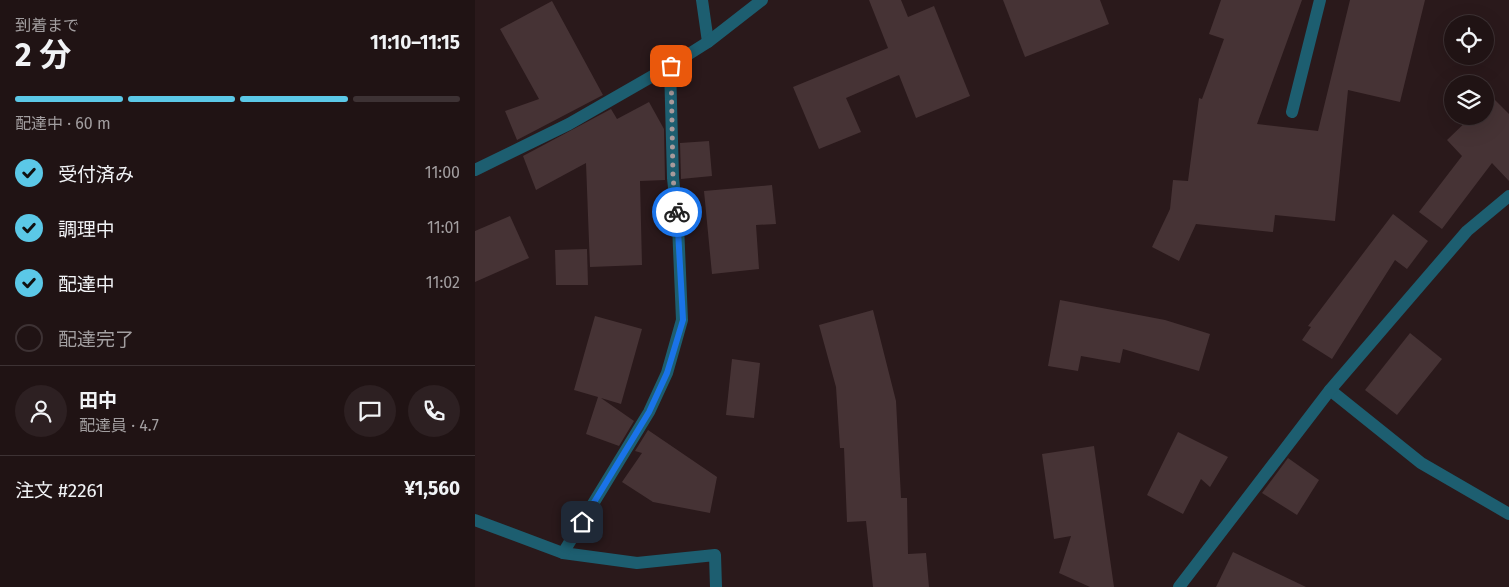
<!DOCTYPE html>
<html lang="ja">
<head>
<meta charset="utf-8">
<style>
	body { margin:0; font-family:"Fira Sans","Noto Sans JP",sans-serif; background:#2d2022; color:#f1f3f6; height:100vh; display:flex; flex-direction:column; font-size:19px; white-space:nowrap }
	* { box-sizing:border-box; margin:0 }
	p { font-size:16px; color:#a29ea0 }
	.icon { flex:none; width:28px; height:28px; fill:none; stroke:currentColor; stroke-width:2; stroke-linecap:round; stroke-linejoin:round }
	.map { position:relative; flex:1; overflow:hidden }
	.drawer { display:flex; flex-direction:column; background:#201314; width:475px }
	.drawer>* { flex:none }
	.buttons { position:absolute; left:969px; top:15px; display:grid; gap:10px }
	.buttons a { display:grid; place-items:center; width:50px; height:50px; border-radius:50%; background:#201314; box-shadow:0 5px 20px #0002,0 0 0 1px #3d3234; font-size:25px }
	.pin { position:absolute; display:grid; place-items:center; width:42px; height:42px; color:#fff; margin:-21px; border-radius:10px; box-shadow:0 2px 8px #0006 }
	.courier { position:absolute; display:grid; place-items:center; width:50px; height:50px; margin:-25px; border:4px solid #1a73e8; border-radius:50%; background:#fff; color:#222; box-shadow:0 1px 6px #0007 }
	.overview em { font-style:normal; font-weight:700 }
	.overview div { display:flex; flex-direction:column-reverse }
	.overview { display:flex; align-items:center; justify-content:space-between; height:85px; padding:0 15px }
	h1 { font-size:32px; font-weight:700; line-height:38px }
	.bar { display:grid; grid-template-columns:repeat(4,1fr); gap:8px 5px; align-content:center; height:60px; padding:0 15px }
	.bar i { height:6px; border-radius:4px; background:#3d3234 }
	.bar .current { background:#5bc8e7 }
	.bar p { grid-column:span 4 }
	.line { display:flex; align-items:center; gap:12px; padding:0 15px; border-top:1px solid #3d3234 }
	.line div { flex:1 }
	.round { display:grid; place-items:center; flex:none; width:52px; height:52px; border-radius:26px; background:#2d2022 }
	ol { padding:0 15px; list-style:none }
	li { display:flex; align-items:center; gap:15px; height:55px }
	li p { margin-inline-start:auto }
	li .icon { padding:5px; border-radius:50%; background:#5bc8e7; color:#111; stroke-width:4 }
	li:last-child { color:#a29ea0 }
	li i { width:28px; height:28px; border:2px solid #3d3234; border-radius:50% }
	main { display:flex; flex:1; min-height:0 }
	.map>svg:first-child { display:block }
	.building { fill:#463335 }
	.lines { fill:none; stroke-linecap:round; stroke-linejoin:round }
	.minor { stroke:#1d5e70; stroke-width:12 }
	.done { stroke:#a89a9b; stroke-width:5; stroke-dasharray:0 9 }
	.route { stroke:#1a73e8; stroke-width:6 }
</style>
</head>
<body>
<main>
<section class="drawer">
<div class="overview"><div><h1>2 分</h1><p>到着まで</p></div><em>11:10–11:15</em></div>
<div class="bar"><i class="current"></i><i class="current"></i><i class="current"></i><i></i><p>配達中 · 60 m</p></div>
<ol>
<li><svg class="icon" aria-label="check" viewBox="0 0 24 24"><path d="M5 12l5 5 9-10"/></svg>受付済み<p>11:00</p></li>
<li><svg class="icon" aria-label="check" viewBox="0 0 24 24"><path d="M5 12l5 5 9-10"/></svg>調理中<p>11:01</p></li>
<li><svg class="icon" aria-label="check" viewBox="0 0 24 24"><path d="M5 12l5 5 9-10"/></svg>配達中<p>11:02</p></li>
<li><i></i>配達完了</li>
</ol>
<div class="line" style="height:90px"><a class="round"><svg class="icon" aria-label="person" viewBox="0 0 24 24"><circle cx="12" cy="8" r="4"/><path d="M4 21q1-7 8-7t8 7"/></svg></a><div><b>田中</b><p>配達員 · 4.7</p></div><a class="round"><svg class="icon" aria-label="chat" viewBox="0 0 24 24"><path d="M4 5h16v11H9l-5 4z"/></svg></a><a class="round"><svg class="icon" aria-label="phone" viewBox="0 0 24 24"><path d="M5 4h4l2 5-3 2q2 4 5 5l2-3 5 2v4C11 20 4 13 5 4z"/></svg></a></div>
<div class="line" style="height:65px"><div>注文 #2261</div><b>¥1,560</b></div>
</section>
<div class="map">
<svg width="1034" height="587" viewBox="0 0 1034 587">
	<rect width="100%" height="100%" fill="#2a191b"/>
	<g class="building">
		<path d="M 394,0 L 426,0 L 433,17 L 459,6 L 495,96 L 441,118 L 424,75 L 371,98 L 386,132 L 344,149 L 318,87 L 413,48 Z"/>
		<path d="M 528,0 L 625,0 L 634,24 L 550,57 Z"/>
		<path d="M 746,0 L 827,0 L 782,124 L 843,131 L 875,0 L 950,0 L 925,102 L 873,90 L 860,221 L 800,215 L 798,232 L 721,224 L 704,261 L 677,247 L 695,209 L 698,180 L 713,181 L 724,98 L 727,99 L 749,39 L 734,34 Z"/>
		<path d="M 77,1 L 128,95 L 42,140 L 30,111 L 64,99 L 25,29 Z"/>
		<path d="M 1017,97 L 1034,114 L 1034,181 L 1017,163 L 967,229 L 944,212 L 987,156 L 972,140 L 997,116 L 1010,116 L 1010,104 Z"/>
		<path d="M 174,102 L 189,129 L 190,180 L 165,181 L 167,265 L 115,267 L 111,163 L 61,190 L 48,156 L 136,109 L 142,119 Z"/>
		<path d="M 234,141 L 237,176 L 206,179 L 205,143 Z"/>
		<path d="M 297,185 L 301,224 L 281,225 L 284,269 L 237,274 L 229,191 Z"/>
		<path d="M 918,214 L 953,241 L 932,269 L 920,260 L 857,359 L 827,340 L 836,327 L 833,326 Z"/>
		<path d="M 35,216 L 54,258 L 0,282 L 0,231 Z"/>
		<path d="M 112,249 L 113,285 L 81,285 L 80,250 Z"/>
		<path d="M 585,300 L 690,320 L 735,334 L 724,371 L 648,349 L 645,363 L 606,356 L 603,371 L 573,366 Z"/>
		<path d="M 398,310 L 421,401 L 426,498 L 432,498 L 433,554 L 451,553 L 454,587 L 398,587 L 391,521 L 372,522 L 369,448 L 365,448 L 361,387 L 344,325 Z"/>
		<path d="M 120,316 L 167,329 L 146,404 L 126,398 L 159,421 L 144,446 L 111,434 L 123,397 L 99,390 Z"/>
		<path d="M 935,333 L 967,359 L 922,415 L 890,390 Z"/>
		<path d="M 257,359 L 285,363 L 279,418 L 251,415 Z"/>
		<path d="M 173,430 L 242,477 L 235,513 L 178,502 L 147,482 L 167,453 L 160,451 Z"/>
		<path d="M 703,432 L 753,457 L 735,487 L 726,479 L 708,514 L 672,495 Z"/>
		<path d="M 619,446 L 631,531 L 639,587 L 615,587 L 584,573 L 596,536 L 579,539 L 567,454 Z"/>
		<path d="M 813,458 L 844,480 L 822,515 L 787,493 Z"/>
		<path d="M 758,552 L 831,587 L 741,587 Z"/>
	</g>
	<g class="lines">
		<g class="minor">
			<path d="M 227,0 L 233,42"/>
			<path d="M 817,112 L 845,0"/>
			<path d="M 0,170 L 94,124 L 195,66 L 233,42 L 287,0"/>
			<path d="M 855,390 L 946,463 L 1034,514"/>
			<path d="M 0,520 L 88,553 L 162,563 L 240,555 L 241,587"/>
			<path d="M 88,553 L 174,412 L 192,373 L 207,320 L 203,225 L 198,178 L 195,66"/>
			<path d="M 704,587 L 855,390 L 992,231 L 1034,196"/>
		</g>
	</g>
	<g class="lines">
		<path class="done" d="M 196,66 L 198,178 L 202,212"/>
		<path class="route" d="M 107,522 L 174,412 L 192,373 L 208,320 L 202,212"/>
	</g>
</svg>
<div class="buttons">
<a><svg class="icon" aria-label="locate" viewBox="0 0 24 24"><circle cx="12" cy="12" r="6"/><path d="M12 2v4M12 18v4M2 12h4M18 12h4"/></svg></a>
<a><svg class="icon" aria-label="layers" viewBox="0 0 24 24"><path d="M12 4l9 5-9 5-9-5zM3 14l9 5 9-5"/></svg></a>
</div>
<div class="pin" style="left:196px;top:66px;background:#ea580c"><svg class="icon" aria-label="bag" viewBox="0 0 24 24"><path d="M5 8h14l-1 12H6zM9 8a3 3 0 0 1 6 0"/></svg></div>
<div class="pin" style="left:107px;top:522px;background:#1f2937"><svg class="icon" aria-label="home" viewBox="0 0 24 24"><path d="M3 11l9-7 9 7M6 9v11h12V9"/></svg></div>
<div class="courier" style="left:202px;top:212px"><svg class="icon" aria-label="bike" viewBox="0 0 24 24"><circle cx="6" cy="16" r="4"/><circle cx="18" cy="16" r="4"/><path d="M6 16l4-8h5l3 8M10 8l3 8H6M13 5h3"/></svg></div>
</div>
</main>
</body>
</html>
